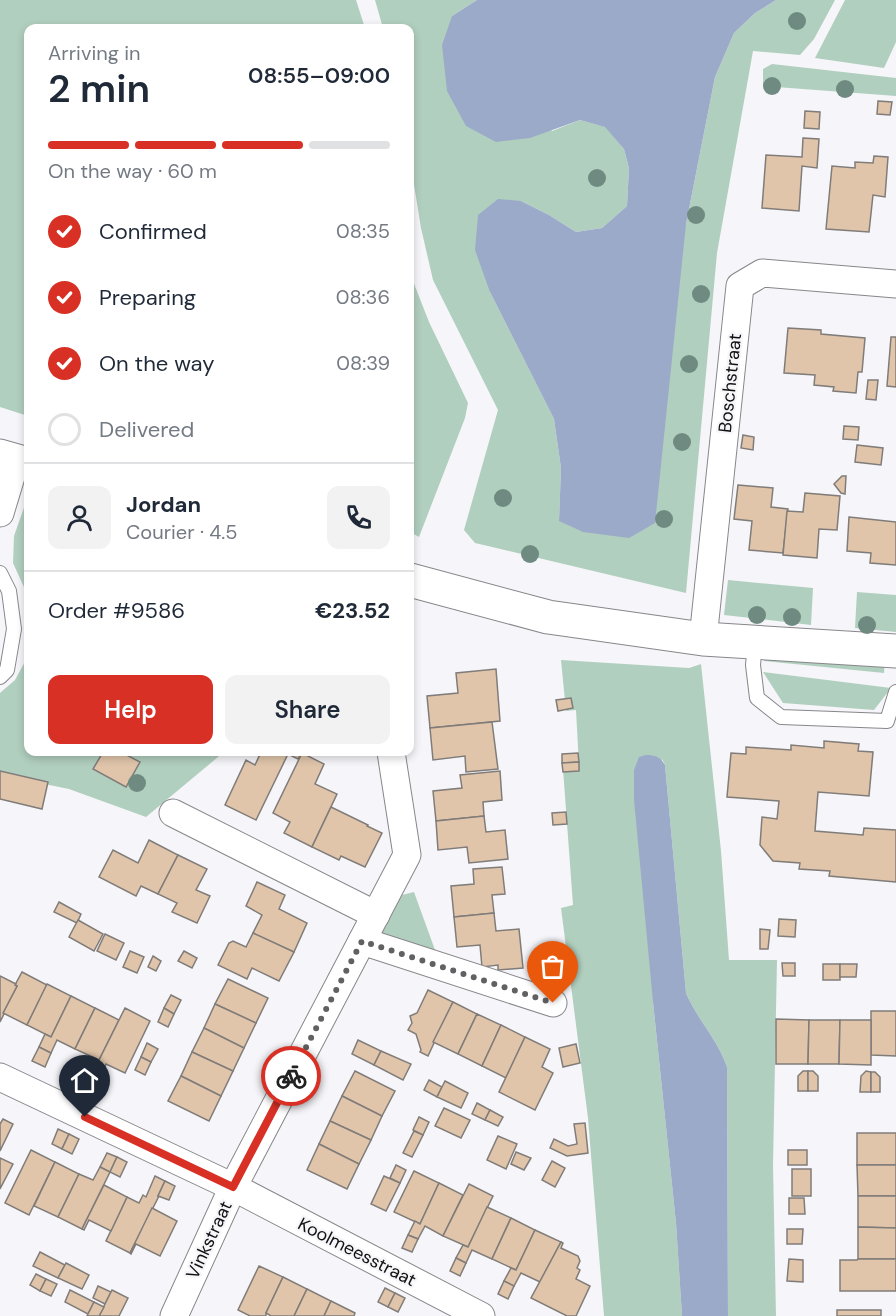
<!DOCTYPE html>
<html lang="en">
<head>
<meta charset="utf-8">
<style>
	body { margin:0; font-family:"DM Sans",sans-serif; background:#f2f2f3; color:#1f2937; height:100vh; display:flex; flex-direction:column; font-size:22px; white-space:nowrap }
	* { box-sizing:border-box; margin:0 }
	p { font-size:20px; color:#747a83 }
	.icon { flex:none; width:33px; height:33px; fill:none; stroke:currentColor; stroke-width:2; stroke-linecap:round; stroke-linejoin:round }
	.map { position:relative; flex:1; overflow:hidden }
	.drawer { position:absolute; left:24px; top:24px; width:390px; height:732px; display:flex; flex-direction:column; background:#fff; border-radius:12px; box-shadow:0 3px 9px #0003 }
	.drawer>* { flex:none }
	.pin { position:absolute; display:grid; place-items:center; width:51px; height:51px; color:#fff; margin:-62px -26px; border-radius:50% 50% 50% 0; rotate:-45deg; box-shadow:0 0 6px #0007 }
	.pin .icon { rotate:45deg }
	.courier { position:absolute; display:grid; place-items:center; width:60px; height:60px; margin:-30px; border:4px solid #d93025; border-radius:50%; background:#fff; color:#222; box-shadow:0 2px 8px #0007 }
	.summary em { font-style:normal; font-weight:600 }
	.summary div { display:flex; flex-direction:column-reverse }
	.summary { display:flex; align-items:center; justify-content:space-between; height:102px; padding:0 24px }
	h1 { font-size:39px; font-weight:600; line-height:45px }
	.bar { display:grid; grid-template-columns:repeat(4,1fr); gap:9px 6px; align-content:center; height:72px; padding:0 24px }
	.bar i { height:8px; border-radius:4px; background:#e0e1e3 }
	.bar .active { background:#d93025 }
	.bar p { grid-column:span 4 }
	.line { display:flex; align-items:center; gap:15px; padding:0 24px; border-top:2px solid #e0e1e3 }
	.line div { flex:1 }
	.round { display:grid; place-items:center; flex:none; width:63px; height:63px; border-radius:12px; background:#f2f2f3 }
	ol { padding:0 24px; list-style:none }
	li { display:flex; align-items:center; gap:18px; height:66px }
	li p { margin-inline-start:auto }
	li .icon { padding:6px; border-radius:50%; background:#d93025; color:#fff; stroke-width:4 }
	li:last-child { color:#747a83 }
	li i { width:33px; height:33px; border:3px solid #e0e1e3; border-radius:50% }
	.action { display:flex; gap:12px; margin-top:auto; padding:12px 24px }
	.action a { flex:1; height:69px; border-radius:12px; background:#d93025; color:#fff; font-size:24px; font-weight:600; line-height:69px; text-align:center }
	.action a+a { background:#f2f2f3; color:#1f2937 }
	.map>svg:first-child { display:block }
	.green { fill:#b1cfbe }
	.water { fill:#9baac9 }
	.building { fill:#e0c5aa; stroke:#807c79; stroke-width:1.5 }
	.lines { fill:none; stroke-linecap:round; stroke-linejoin:round }
	.lane-casing { stroke:#87868a; stroke-width:16 }
	.street-casing { stroke:#87868a; stroke-width:29 }
	.secondary-casing { stroke:#87868a; stroke-width:35 }
	.lane { stroke:#fff; stroke-width:14 }
	.street { stroke:#fff; stroke-width:27 }
	.secondary { stroke:#fff; stroke-width:33 }
	.tree { fill:#6f8a81 }
	.done { stroke:#616163; stroke-width:6; stroke-dasharray:0 10.8 }
	.route { stroke:#d93025; stroke-width:8 }
	.labels { text-anchor:middle; dominant-baseline:central; stroke-width:4.5; stroke-linejoin:round; paint-order:stroke }
	.street-label { font-size:18px; fill:#111112; stroke:#f6f5f9 }
</style>
</head>
<body>
<div class="map">
<svg width="896" height="1316" viewBox="0 0 896 1316">
	<rect width="100%" height="100%" fill="#f6f5f9"/>
	<g class="green">
		<path d="M 0,0 L 356,0 L 365,28 L 28,28 L 28,416 L 0,407 Z"/>
		<path d="M 375,0 L 477,0 L 452,16 L 552,131 L 580,120 L 606,127 L 624,149 L 629,168 L 627,206 L 602,228 L 576,232 L 549,215 L 521,201 L 490,292 L 554,419 L 561,468 L 559,521 L 686,224 L 715,77 L 734,33 L 755,13 L 776,0 L 835,0 L 814,39 L 800,55 L 753,51 L 717,253 L 686,593 L 475,543 L 464,530 L 498,410 L 433,280 L 421,228 L 410,160 L 410,28 L 383,28 Z"/>
		<path d="M 845,0 L 896,0 L 896,42 L 884,68 L 815,58 Z"/>
		<path d="M 772,64 L 896,78 L 896,96 L 763,86 L 763,69 Z"/>
		<path d="M 410,268 L 411,276 L 429,322 L 468,403 L 465,418 L 419,537 L 410,532 Z"/>
		<path d="M 26,502 L 28,503 L 28,596 L 13,563 L 14,536 Z"/>
		<path d="M 728,580 L 813,588 L 811,625 L 724,615 Z"/>
		<path d="M 857,592 L 896,595 L 896,632 L 855,628 Z"/>
		<path d="M 765,652 L 885,660 L 884,673 L 764,661 Z"/>
		<path d="M 28,656 L 28,752 L 224,752 L 146,817 L 69,789 L 0,775 L 0,693 L 15,680 Z"/>
		<path d="M 561,660 L 689,668 L 701,664 L 721,851 L 729,960 L 777,960 L 773,1165 L 776,1316 L 728,1316 L 727,1067 C 718,1040 697,1019 686,993 L 665,765 L 662,759 L 653,1002 L 676,1223 L 682,1316 L 604,1316 L 588,1118 L 561,908 L 573,905 L 563,769 L 579,765 L 576,710 L 566,711 Z"/>
		<path d="M 763,672 L 891,688 L 874,710 L 783,703 Z"/>
		<path d="M 414,892 L 435,950 L 418,953 L 376,932 L 398,896 Z"/>
	</g>
	<g class="water">
		<path d="M 477,0 L 776,0 L 755,13 L 734,33 L 715,77 L 686,224 L 655,523 L 629,538 L 583,532 L 559,521 L 561,468 L 554,419 L 490,292 L 475,250 L 478,215 L 498,199 L 521,201 L 549,215 L 576,232 L 602,228 L 627,206 L 629,168 L 624,149 L 605,127 L 580,120 L 530,138 L 496,142 L 466,126 L 447,91 L 442,45 L 452,16 Z"/>
		<path d="M 646,755 C 656,755 660,757 665,765 L 686,993 C 697,1019 718,1040 727,1067 L 728,1316 L 682,1316 L 676,1223 L 653,1002 L 634,800 L 634,770 L 639,757 Z"/>
	</g>
	<g class="building">
		<path d="M 878,101 L 892,102 L 890,115 L 877,114 Z"/>
		<path d="M 805,111 L 820,112 L 819,129 L 804,128 Z"/>
		<path d="M 803,138 L 819,139 L 817,168 L 802,166 L 799,211 L 762,208 L 766,155 L 802,157 Z"/>
		<path d="M 874,156 L 888,157 L 885,197 L 873,195 L 869,232 L 826,229 L 832,166 L 855,168 L 855,162 L 873,163 Z"/>
		<path d="M 788,328 L 821,330 L 821,334 L 865,338 L 862,372 L 858,372 L 856,393 L 833,391 L 834,387 L 814,385 L 815,375 L 784,373 Z"/>
		<path d="M 891,337 L 896,337 L 896,387 L 887,386 Z"/>
		<path d="M 868,380 L 878,380 L 876,400 L 866,399 Z"/>
		<path d="M 844,426 L 859,427 L 858,440 L 843,439 Z"/>
		<path d="M 743,435 L 754,437 L 753,450 L 741,448 Z"/>
		<path d="M 857,445 L 883,448 L 881,465 L 855,462 Z"/>
		<path d="M 842,476 L 846,476 L 845,494 L 841,493 L 834,484 Z"/>
		<path d="M 738,485 L 773,488 L 771,507 L 788,509 L 783,553 L 749,550 L 752,521 L 734,519 Z"/>
		<path d="M 805,493 L 840,496 L 837,530 L 819,529 L 817,558 L 783,555 L 787,511 L 803,512 Z"/>
		<path d="M 849,517 L 896,522 L 896,565 L 870,563 L 871,553 L 847,551 Z"/>
		<path d="M 496,669 L 500,721 L 430,728 L 427,696 L 458,693 L 456,673 Z"/>
		<path d="M 571,698 L 573,708 L 558,711 L 556,700 Z"/>
		<path d="M 492,722 L 498,769 L 466,772 L 465,756 L 433,760 L 430,728 Z"/>
		<path d="M 824,741 L 859,744 L 858,751 L 873,752 L 869,796 L 818,792 L 815,831 L 863,835 L 864,828 L 896,830 L 896,882 L 829,876 L 830,871 L 799,869 L 800,863 L 773,861 L 760,845 L 762,817 L 777,819 L 779,801 L 727,797 L 731,753 L 746,754 L 746,747 L 791,750 L 791,745 L 824,748 Z"/>
		<path d="M 103,752 L 121,752 L 140,762 L 126,787 L 93,769 Z"/>
		<path d="M 261,752 L 302,752 L 298,759 L 288,754 L 256,820 L 225,805 L 246,760 L 255,765 Z"/>
		<path d="M 302,753 L 324,764 L 315,784 L 337,794 L 312,847 L 284,833 L 290,822 L 273,813 Z"/>
		<path d="M 578,753 L 579,762 L 562,763 L 562,754 Z"/>
		<path d="M 579,762 L 579,771 L 563,772 L 562,763 Z"/>
		<path d="M 0,771 L 48,782 L 42,809 L 0,799 Z"/>
		<path d="M 500,771 L 502,800 L 483,802 L 484,816 L 436,821 L 433,791 L 462,788 L 460,775 Z"/>
		<path d="M 331,807 L 368,825 L 367,826 L 382,833 L 365,867 L 341,856 L 339,860 L 312,847 Z"/>
		<path d="M 566,812 L 567,824 L 553,825 L 552,813 Z"/>
		<path d="M 484,816 L 486,832 L 505,830 L 508,859 L 469,863 L 467,847 L 438,850 L 436,821 Z"/>
		<path d="M 149,840 L 178,855 L 158,894 L 141,886 L 136,896 L 99,877 L 113,850 L 138,863 Z"/>
		<path d="M 178,855 L 207,869 L 196,890 L 210,896 L 197,923 L 172,912 L 177,903 L 158,894 Z"/>
		<path d="M 502,867 L 505,894 L 492,895 L 494,913 L 454,917 L 451,886 L 474,884 L 473,869 Z"/>
		<path d="M 257,882 L 285,895 L 279,909 L 307,923 L 294,952 L 253,933 L 262,915 L 246,906 Z"/>
		<path d="M 59,902 L 81,914 L 77,923 L 54,912 Z"/>
		<path d="M 494,913 L 496,931 L 519,929 L 523,968 L 498,970 L 498,965 L 482,967 L 480,945 L 457,947 L 454,917 Z"/>
		<path d="M 779,919 L 796,920 L 795,937 L 778,936 Z"/>
		<path d="M 78,920 L 103,934 L 94,951 L 69,937 Z"/>
		<path d="M 760,929 L 770,930 L 768,949 L 760,949 Z"/>
		<path d="M 253,933 L 294,952 L 279,981 L 252,968 L 247,979 L 218,965 L 229,943 L 233,941 L 246,947 Z"/>
		<path d="M 105,934 L 124,943 L 116,960 L 97,951 Z"/>
		<path d="M 130,951 L 144,957 L 137,973 L 123,967 Z"/>
		<path d="M 184,951 L 197,958 L 192,968 L 178,961 Z"/>
		<path d="M 566,952 L 569,979 L 558,980 L 554,953 Z"/>
		<path d="M 153,956 L 161,961 L 156,971 L 148,967 Z"/>
		<path d="M 782,963 L 795,963 L 795,976 L 783,976 Z"/>
		<rect x="823" y="964" width="17" height="16"/>
		<path d="M 840,964 L 857,964 L 856,977 L 840,977 Z"/>
		<path d="M 22,972 L 47,985 L 27,1025 L 3,1013 L 17,986 L 15,985 Z"/>
		<path d="M 0,976 L 16,984 L 15,985 L 17,986 L 3,1013 L 4,1014 L 0,1022 Z"/>
		<path d="M 228,979 L 268,998 L 256,1023 L 215,1004 Z"/>
		<path d="M 47,984 L 71,996 L 51,1037 L 27,1025 Z"/>
		<path d="M 428,990 L 453,1002 L 428,1056 L 420,1052 L 421,1050 L 416,1034 L 408,1030 L 412,1023 L 410,1016 L 417,1013 Z"/>
		<path d="M 171,995 L 181,1000 L 174,1014 L 164,1008 Z"/>
		<path d="M 71,996 L 95,1008 L 75,1049 L 57,1040 L 51,1053 L 39,1047 L 45,1034 L 51,1037 Z"/>
		<path d="M 453,1002 L 477,1014 L 458,1054 L 433,1042 Z"/>
		<path d="M 215,1004 L 256,1023 L 244,1048 L 204,1028 Z"/>
		<path d="M 95,1008 L 119,1020 L 99,1060 L 75,1049 Z"/>
		<path d="M 125,1008 L 150,1021 L 125,1073 L 106,1064 L 100,1077 L 87,1071 L 93,1058 L 99,1060 Z"/>
		<path d="M 164,1008 L 174,1014 L 168,1027 L 158,1022 Z"/>
		<path d="M 871,1011 L 896,1011 L 896,1056 L 871,1055 Z"/>
		<path d="M 477,1014 L 501,1025 L 482,1066 L 458,1054 Z"/>
		<path d="M 776,1019 L 809,1020 L 808,1064 L 776,1064 Z"/>
		<path d="M 809,1020 L 840,1020 L 839,1064 L 808,1064 Z"/>
		<path d="M 840,1020 L 871,1020 L 871,1065 L 839,1064 Z"/>
		<path d="M 501,1025 L 525,1037 L 506,1078 L 482,1066 Z"/>
		<path d="M 204,1028 L 244,1048 L 233,1071 L 192,1052 Z"/>
		<path d="M 525,1037 L 550,1049 L 542,1067 L 553,1073 L 535,1110 L 499,1092 Z"/>
		<path d="M 358,1040 L 381,1051 L 374,1065 L 352,1054 Z"/>
		<path d="M 147,1043 L 158,1049 L 151,1062 L 141,1057 Z"/>
		<path d="M 576,1044 L 580,1063 L 563,1067 L 559,1048 Z"/>
		<path d="M 39,1047 L 51,1053 L 45,1067 L 32,1061 Z"/>
		<path d="M 381,1051 L 411,1064 L 403,1080 L 374,1065 Z"/>
		<path d="M 192,1052 L 233,1071 L 221,1096 L 181,1076 Z"/>
		<path d="M 141,1057 L 151,1062 L 145,1075 L 135,1070 Z"/>
		<path d="M 87,1071 L 100,1077 L 93,1090 L 81,1084 Z"/>
		<path d="M 355,1071 L 395,1091 L 382,1116 L 342,1096 Z"/>
		<path d="M 803,1071 L 808,1071 L 808,1091 L 798,1091 L 798,1076 Z"/>
		<path d="M 808,1071 L 813,1071 L 818,1076 L 818,1091 L 808,1091 Z"/>
		<path d="M 866,1071 L 871,1072 L 871,1092 L 860,1092 L 861,1076 Z"/>
		<path d="M 871,1072 L 875,1072 L 880,1077 L 880,1092 L 871,1092 Z"/>
		<path d="M 181,1076 L 221,1096 L 209,1121 L 168,1101 Z"/>
		<path d="M 429,1080 L 442,1087 L 437,1097 L 424,1090 Z"/>
		<path d="M 445,1081 L 468,1093 L 461,1108 L 437,1097 Z"/>
		<path d="M 342,1096 L 382,1116 L 371,1140 L 330,1121 Z"/>
		<path d="M 477,1103 L 490,1110 L 485,1120 L 472,1114 Z"/>
		<path d="M 444,1108 L 470,1120 L 461,1138 L 435,1126 Z"/>
		<path d="M 490,1110 L 503,1117 L 498,1126 L 485,1120 Z"/>
		<path d="M 419,1117 L 429,1122 L 423,1135 L 413,1130 Z"/>
		<path d="M 3,1119 L 13,1124 L 0,1151 L 0,1124 Z"/>
		<path d="M 330,1121 L 371,1140 L 359,1164 L 319,1144 Z"/>
		<path d="M 585,1123 L 588,1153 L 567,1156 L 550,1148 L 554,1139 L 568,1146 L 577,1144 L 574,1124 Z"/>
		<path d="M 58,1129 L 69,1134 L 62,1149 L 52,1144 Z"/>
		<path d="M 414,1131 L 423,1135 L 412,1157 L 403,1153 Z"/>
		<rect x="857" y="1133" width="39" height="32"/>
		<path d="M 69,1134 L 79,1139 L 72,1154 L 62,1149 Z"/>
		<path d="M 498,1136 L 517,1144 L 506,1169 L 487,1160 Z"/>
		<path d="M 319,1144 L 359,1164 L 347,1189 L 307,1170 Z"/>
		<path d="M 31,1150 L 55,1162 L 29,1215 L 5,1203 Z"/>
		<rect x="788" y="1150" width="19" height="15"/>
		<path d="M 516,1152 L 531,1158 L 524,1170 L 511,1164 Z"/>
		<path d="M 107,1153 L 117,1157 L 110,1172 L 100,1167 Z"/>
		<path d="M 117,1157 L 127,1162 L 120,1177 L 110,1172 Z"/>
		<path d="M 0,1158 L 13,1164 L 0,1189 Z"/>
		<path d="M 552,1161 L 565,1168 L 555,1187 L 542,1180 Z"/>
		<path d="M 55,1162 L 79,1174 L 58,1217 L 34,1206 Z"/>
		<path d="M 396,1165 L 406,1170 L 400,1183 L 390,1178 Z"/>
		<path d="M 857,1165 L 896,1165 L 896,1196 L 858,1196 Z"/>
		<path d="M 100,1167 L 110,1172 L 82,1229 L 58,1217 L 79,1174 L 93,1180 Z"/>
		<rect x="792" y="1169" width="19" height="27"/>
		<path d="M 414,1171 L 439,1183 L 420,1224 L 394,1212 Z"/>
		<path d="M 155,1176 L 165,1181 L 158,1196 L 159,1196 L 130,1253 L 106,1241 L 127,1197 L 139,1203 L 143,1195 L 146,1197 Z"/>
		<path d="M 384,1176 L 400,1183 L 386,1211 L 371,1204 Z"/>
		<path d="M 165,1181 L 175,1186 L 169,1200 L 158,1196 Z"/>
		<path d="M 439,1183 L 463,1195 L 443,1236 L 425,1226 L 418,1239 L 408,1235 L 415,1221 L 420,1224 Z"/>
		<path d="M 469,1184 L 493,1196 L 468,1247 L 443,1236 Z"/>
		<path d="M 104,1185 L 127,1197 L 111,1231 L 89,1220 L 84,1230 L 82,1229 Z"/>
		<path d="M 858,1196 L 896,1196 L 896,1228 L 858,1227 Z"/>
		<path d="M 789,1198 L 804,1198 L 805,1214 L 789,1214 Z"/>
		<path d="M 487,1207 L 511,1218 L 492,1259 L 472,1250 L 466,1263 L 456,1258 L 463,1245 L 468,1247 Z"/>
		<path d="M 152,1208 L 177,1221 L 160,1256 L 136,1244 L 131,1254 L 130,1253 Z"/>
		<path d="M 511,1218 L 535,1230 L 516,1270 L 492,1259 Z"/>
		<path d="M 858,1227 L 896,1228 L 896,1259 L 858,1259 Z"/>
		<path d="M 787,1229 L 803,1229 L 802,1244 L 787,1244 Z"/>
		<path d="M 535,1230 L 561,1242 L 540,1282 L 521,1273 L 514,1286 L 504,1281 L 511,1268 L 516,1270 Z"/>
		<path d="M 408,1235 L 418,1239 L 412,1252 L 402,1248 Z"/>
		<path d="M 561,1242 L 563,1243 L 561,1248 L 578,1256 L 580,1261 L 577,1268 L 580,1270 L 576,1279 L 590,1286 L 576,1316 L 567,1316 L 531,1298 Z"/>
		<path d="M 40,1252 L 65,1265 L 58,1278 L 33,1266 Z"/>
		<path d="M 456,1258 L 466,1263 L 460,1276 L 450,1271 Z"/>
		<path d="M 789,1259 L 803,1260 L 803,1282 L 787,1281 Z"/>
		<path d="M 858,1259 L 896,1259 L 896,1291 L 840,1291 L 840,1260 L 857,1260 Z"/>
		<path d="M 66,1263 L 89,1275 L 82,1289 L 58,1278 Z"/>
		<path d="M 259,1266 L 283,1277 L 266,1313 L 266,1316 L 250,1316 L 238,1310 Z"/>
		<path d="M 36,1274 L 46,1279 L 40,1291 L 30,1285 Z"/>
		<path d="M 283,1277 L 307,1289 L 294,1316 L 271,1316 L 266,1313 Z"/>
		<path d="M 46,1279 L 57,1284 L 51,1296 L 40,1291 Z"/>
		<path d="M 504,1281 L 514,1286 L 508,1299 L 498,1294 Z"/>
		<path d="M 98,1286 L 111,1292 L 105,1304 L 93,1298 Z"/>
		<path d="M 385,1288 L 395,1293 L 388,1307 L 378,1302 Z"/>
		<path d="M 307,1289 L 331,1301 L 324,1316 L 294,1316 Z"/>
		<path d="M 70,1290 L 94,1302 L 88,1314 L 65,1302 Z"/>
		<path d="M 112,1290 L 128,1298 L 119,1316 L 99,1316 Z"/>
		<path d="M 395,1293 L 405,1298 L 398,1312 L 388,1307 Z"/>
		<path d="M 331,1301 L 355,1313 L 354,1316 L 324,1316 Z"/>
		<path d="M 94,1302 L 104,1307 L 99,1316 L 87,1316 Z"/>
		<rect x="837" y="1310" width="44" height="6"/>
	</g>
	<g class="lines">
		<g class="lane-casing">
			<g id="lane">
				<path d="M 0,573 L 9,591 L 14,629 L 7,670 L 0,677"/>
				<path d="M 755,643 L 753,665 L 757,698 L 781,717 L 887,721 L 896,692"/>
			</g>
		</g>
		<g class="street-casing">
			<g id="street">
				<path d="M 0,513 L 16,460"/>
				<path d="M 703,639 L 740,286 L 762,273 L 896,284"/>
				<path d="M 173,813 L 376,915"/>
				<path d="M 362,941 L 553,1003"/>
				<path d="M 0,1077 L 233,1187 L 481,1316"/>
				<path d="M 174,1316 L 233,1187 L 407,855 L 391,752"/>
			</g>
		</g>
		<g class="secondary-casing">
			<g id="secondary">
				<path d="M 0,456 L 28,464"/>
				<path d="M 410,580 L 548,617 L 703,639 L 896,651"/>
			</g>
		</g>
		<use href="#lane" class="lane"/>
		<use href="#street" class="street"/>
		<use href="#secondary" class="secondary"/>
	</g>
	<g class="tree">
		<circle cx="797" cy="21" r="9"/>
		<circle cx="772" cy="86" r="9"/>
		<circle cx="845" cy="89" r="9"/>
		<circle cx="597" cy="178" r="9"/>
		<circle cx="696" cy="215" r="9"/>
		<circle cx="701" cy="294" r="9"/>
		<circle cx="689" cy="364" r="9"/>
		<circle cx="682" cy="442" r="9"/>
		<circle cx="503" cy="498" r="9"/>
		<circle cx="664" cy="519" r="9"/>
		<circle cx="530" cy="554" r="9"/>
		<circle cx="757" cy="615" r="9"/>
		<circle cx="792" cy="617" r="9"/>
		<circle cx="867" cy="625" r="9"/>
		<circle cx="137" cy="783" r="9"/>
	</g>
	<g class="lines">
		<path class="done" d="M 291,1076 L 362,941 L 553,1003"/>
		<path class="route" d="M 85,1117 L 233,1187 L 291,1076"/>
	</g>
	<g class="labels">
		<g class="street-label">
			<text transform="translate(730 383) rotate(-84)">Boschstraat</text>
			<text transform="translate(209 1240) rotate(-65)">Vinkstraat</text>
			<text transform="translate(357 1252) rotate(27)">Koolmeesstraat</text>
		</g>
	</g>
</svg>
<div class="pin" style="left:553px;top:1003px;background:#ea580c"><svg class="icon" aria-label="bag" viewBox="0 0 24 24"><path d="M5 8h14l-1 12H6zM9 8a3 3 0 0 1 6 0"/></svg></div>
<div class="pin" style="left:85px;top:1117px;background:#1f2937"><svg class="icon" aria-label="home" viewBox="0 0 24 24"><path d="M3 11l9-7 9 7M6 9v11h12V9"/></svg></div>
<div class="courier" style="left:291px;top:1076px"><svg class="icon" aria-label="bike" viewBox="0 0 24 24"><circle cx="6" cy="16" r="4"/><circle cx="18" cy="16" r="4"/><path d="M6 16l4-8h5l3 8M10 8l3 8H6M13 5h3"/></svg></div>
<section class="drawer">
<div class="summary"><div><h1>2 min</h1><p>Arriving in</p></div><em>08:55–09:00</em></div>
<div class="bar"><i class="active"></i><i class="active"></i><i class="active"></i><i></i><p>On the way · 60 m</p></div>
<ol>
<li><svg class="icon" aria-label="check" viewBox="0 0 24 24"><path d="M5 12l5 5 9-10"/></svg>Confirmed<p>08:35</p></li>
<li><svg class="icon" aria-label="check" viewBox="0 0 24 24"><path d="M5 12l5 5 9-10"/></svg>Preparing<p>08:36</p></li>
<li><svg class="icon" aria-label="check" viewBox="0 0 24 24"><path d="M5 12l5 5 9-10"/></svg>On the way<p>08:39</p></li>
<li><i></i>Delivered</li>
</ol>
<div class="line" style="height:108px"><a class="round"><svg class="icon" aria-label="person" viewBox="0 0 24 24"><circle cx="12" cy="8" r="4"/><path d="M4 21q1-7 8-7t8 7"/></svg></a><div><b>Jordan</b><p>Courier · 4.5</p></div><a class="round"><svg class="icon" aria-label="phone" viewBox="0 0 24 24"><path d="M5 4h4l2 5-3 2q2 4 5 5l2-3 5 2v4C11 20 4 13 5 4z"/></svg></a></div>
<div class="line" style="height:78px"><div>Order #9586</div><b>€23.52</b></div>
<div class="action"><a>Help</a><a>Share</a></div>
</section>
</div>
</body>
</html>
